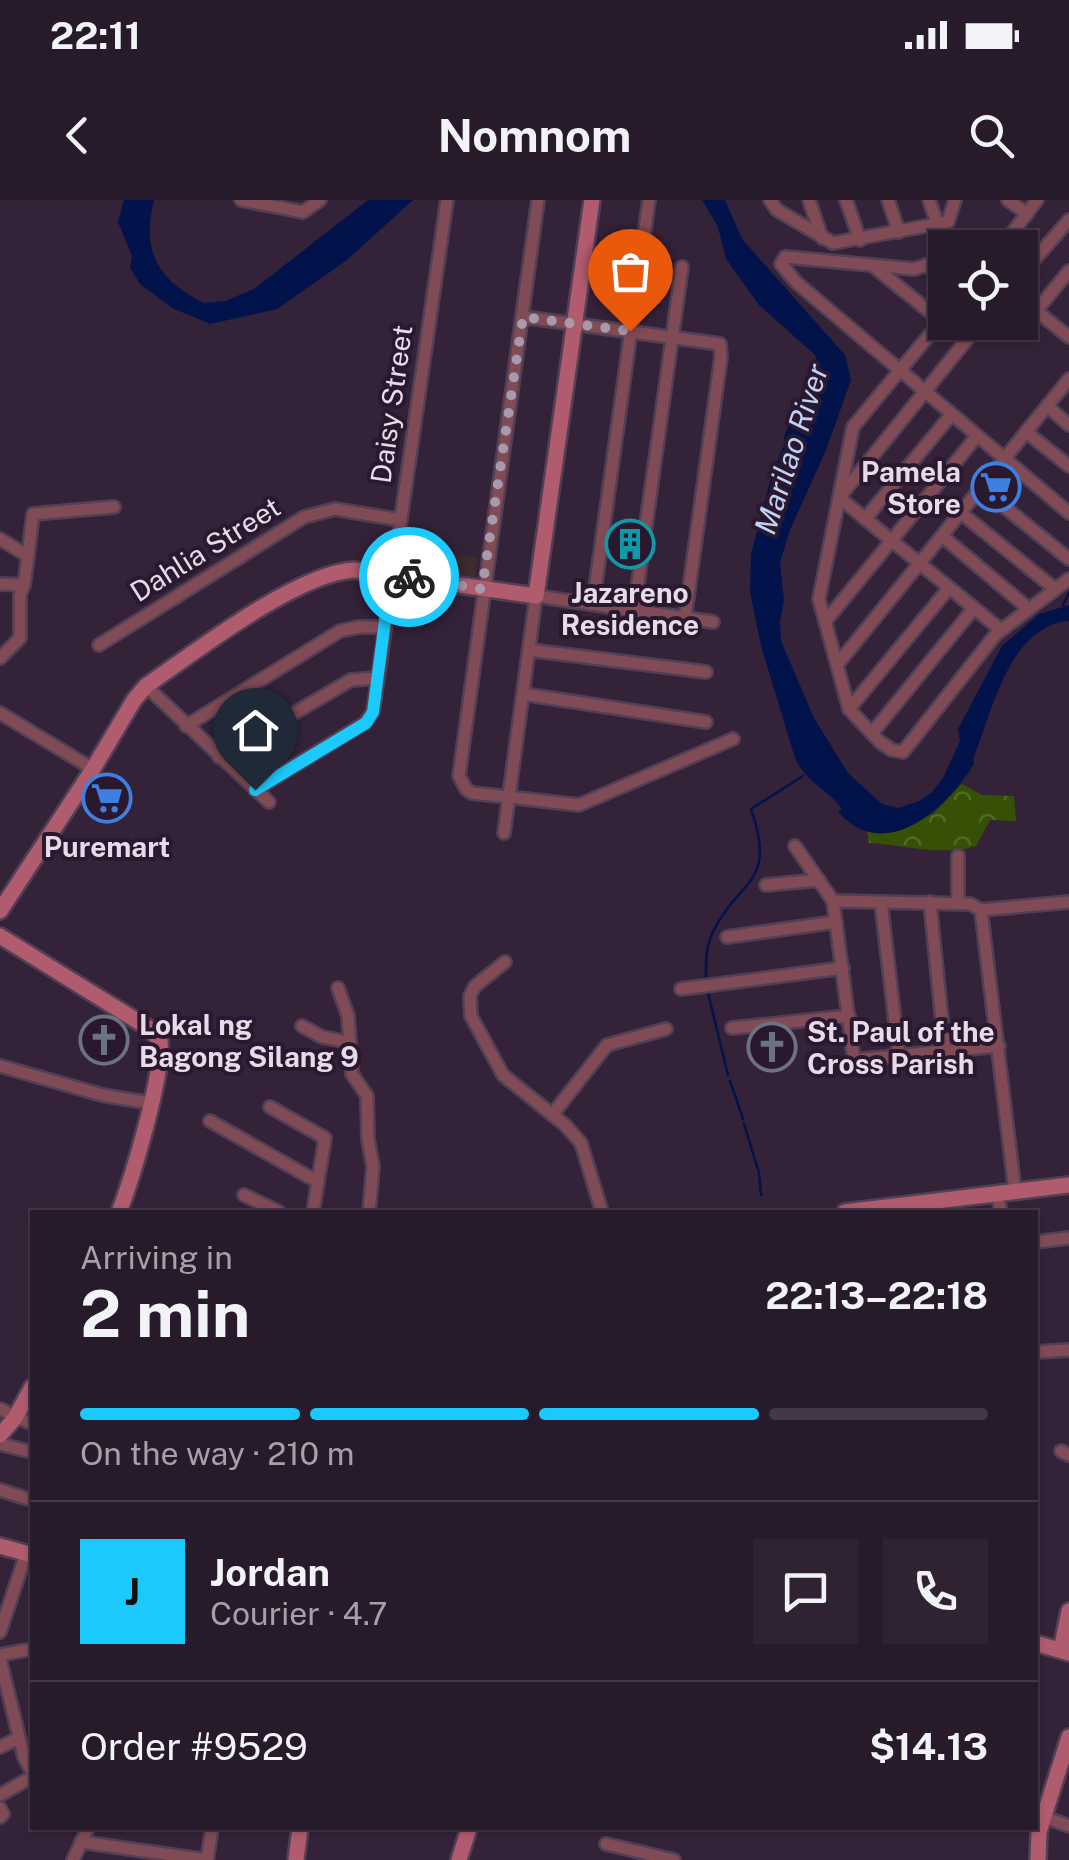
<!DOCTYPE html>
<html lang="en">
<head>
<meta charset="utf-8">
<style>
	body { margin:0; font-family:"Public Sans",sans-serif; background:#2f2333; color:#f1f3f6; height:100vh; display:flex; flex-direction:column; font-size:38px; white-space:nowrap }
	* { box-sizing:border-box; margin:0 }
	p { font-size:32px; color:#a4a1a9 }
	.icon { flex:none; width:55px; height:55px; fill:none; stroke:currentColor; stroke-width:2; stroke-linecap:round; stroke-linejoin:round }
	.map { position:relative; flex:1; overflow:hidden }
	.drawer { position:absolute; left:30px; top:1010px; width:1008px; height:620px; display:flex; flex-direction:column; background:#271a2b; border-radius:0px; box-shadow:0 2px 8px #0004,0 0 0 2px #433847 }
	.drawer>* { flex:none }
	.controls { position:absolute; left:928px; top:30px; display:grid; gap:20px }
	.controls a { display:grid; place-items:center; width:110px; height:110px; border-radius:0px; background:#271a2b; box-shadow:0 2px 8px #0004,0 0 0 2px #433847; font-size:50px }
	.pin { position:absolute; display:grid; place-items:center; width:85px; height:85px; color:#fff; margin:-102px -42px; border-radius:50% 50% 50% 0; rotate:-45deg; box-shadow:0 0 10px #0007 }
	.pin .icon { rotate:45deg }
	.courier { position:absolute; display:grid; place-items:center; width:100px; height:100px; margin:-50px; border:8px solid #1cc9fc; border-radius:50%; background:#fff; color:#222; box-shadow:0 2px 12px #0007 }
	.headline em { font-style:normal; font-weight:700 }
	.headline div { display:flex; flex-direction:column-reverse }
	.headline { display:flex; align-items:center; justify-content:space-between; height:170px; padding:0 50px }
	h1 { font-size:65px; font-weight:700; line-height:75px }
	.bar { display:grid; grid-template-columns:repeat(4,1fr); gap:15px 10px; align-content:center; height:120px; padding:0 50px }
	.bar i { height:12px; border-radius:8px; background:#433847 }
	.bar .selected { background:#1cc9fc }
	.bar p { grid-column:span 4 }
	.line { display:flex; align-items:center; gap:25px; padding:0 50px; border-top:2px solid #433847 }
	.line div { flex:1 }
	.round { display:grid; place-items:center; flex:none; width:105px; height:105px; border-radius:0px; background:#2f2333 }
	.status { display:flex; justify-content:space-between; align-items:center; height:70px; padding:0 50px; background:#271a2b; direction:ltr }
	.status svg { height:28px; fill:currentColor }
	header { display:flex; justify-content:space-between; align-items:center; height:130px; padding:0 50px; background:#271a2b; font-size:45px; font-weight:700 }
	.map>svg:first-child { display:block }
	.education { fill:#3f2b2b }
	.forest { fill:url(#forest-crowns) }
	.water { fill:#02134b }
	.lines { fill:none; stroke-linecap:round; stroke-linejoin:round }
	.stream { stroke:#02134b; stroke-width:2.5 }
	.river { stroke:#02134b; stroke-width:18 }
	.street-casing { stroke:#514055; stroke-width:16 }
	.secondary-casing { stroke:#514055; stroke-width:20 }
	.street { stroke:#814b55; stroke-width:11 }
	.secondary { stroke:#b15b6e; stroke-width:15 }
	.done { stroke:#a89aad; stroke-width:10; stroke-dasharray:0 18 }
	.route { stroke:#1cc9fc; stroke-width:12 }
	.labels { text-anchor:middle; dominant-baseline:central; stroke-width:8; stroke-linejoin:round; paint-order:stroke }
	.street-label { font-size:28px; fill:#e7dbeb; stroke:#2a182f }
	.poi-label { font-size:28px; font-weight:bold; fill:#e7dbeb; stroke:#2a182f }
	.water-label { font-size:30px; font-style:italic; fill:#bfd2f6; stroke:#2a182f }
</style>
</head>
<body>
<div class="status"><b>22:11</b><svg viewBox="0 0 49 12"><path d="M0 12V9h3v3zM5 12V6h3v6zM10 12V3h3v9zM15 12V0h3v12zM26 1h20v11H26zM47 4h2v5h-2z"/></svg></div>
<header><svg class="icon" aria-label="back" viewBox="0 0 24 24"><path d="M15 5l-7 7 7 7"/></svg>Nomnom<svg class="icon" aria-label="search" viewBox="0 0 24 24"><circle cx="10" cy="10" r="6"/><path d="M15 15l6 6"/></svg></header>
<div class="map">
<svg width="1069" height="1660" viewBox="0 0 1069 1660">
	<defs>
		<pattern id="forest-crowns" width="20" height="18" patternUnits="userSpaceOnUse" patternTransform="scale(2.5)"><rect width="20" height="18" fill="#365106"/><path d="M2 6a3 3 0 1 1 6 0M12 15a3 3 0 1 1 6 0" fill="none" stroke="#53692a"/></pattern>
	</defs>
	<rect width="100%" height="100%" fill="#342239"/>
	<path class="education" d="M 403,347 L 478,358 L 475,378 L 400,367 Z"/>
	<path class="forest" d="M 962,584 L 982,595 L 1014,596 L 1016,621 L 990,620 L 976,646 C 942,657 905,645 869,643 L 867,630 L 882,632 L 933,614 Z"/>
	<g class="water">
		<path d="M 124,0 L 154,0 C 141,52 158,80 204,103 L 225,101 L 254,89 L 368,0 L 413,0 L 347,60 L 277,109 L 210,124 L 172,108 L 140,84 L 130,68 L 132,56 L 118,22 Z"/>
		<path d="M 702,0 L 725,0 L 742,39 L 845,155 L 851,180 L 826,250 L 790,330 L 780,363 L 784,401 L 780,421 L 781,441 L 814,518 L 848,573 L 882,604 L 898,608 L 919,601 L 932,592 L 943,578 L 960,541 L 958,529 L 1002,446 L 1039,414 L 1069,405 L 1069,421 C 1008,426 992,514 973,559 L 974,564 C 945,611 885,664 838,612 L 842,609 C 828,589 807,584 795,558 L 761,446 L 750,392 L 751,354 L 771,277 L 781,251 L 817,191 L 819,170 L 815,155 L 759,105 L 726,59 L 718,27 Z"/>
	</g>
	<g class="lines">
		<g class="stream">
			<path d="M 1063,405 L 1069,393"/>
			<path d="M 706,781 C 706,766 705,749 712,734 C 738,677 778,687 751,609 L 803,576"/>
			<path d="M 707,789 L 728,875"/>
			<path d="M 730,881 L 743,919"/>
			<path d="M 744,924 L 759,973 L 761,995"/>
		</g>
		<path class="river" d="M 793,238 L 826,161"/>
		<g class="street-casing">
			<g id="street">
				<path d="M 241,0 L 303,12 L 320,0"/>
				<path d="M 538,0 L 459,576 L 466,589 L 472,593 L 579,605 L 733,539"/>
				<path d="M 770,0 L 777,10 L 833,43 L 948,22 L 955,0"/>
				<path d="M 809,0 L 822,38"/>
				<path d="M 846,0 L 860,40"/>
				<path d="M 888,0 L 899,32"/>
				<path d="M 929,0 L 938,25"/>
				<path d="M 1008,0 L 1027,14"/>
				<path d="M 1001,48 L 1037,0"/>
				<path d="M 945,59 L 914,69 L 785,57 L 781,64 L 797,83 L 1069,313"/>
				<path d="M 872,65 L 941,121"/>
				<path d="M 926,65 L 945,81"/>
				<path d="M 1020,76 L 1069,20"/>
				<path d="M 1020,98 L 1069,137"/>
				<path d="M 1036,111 L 1069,71"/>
				<path d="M 945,116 L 853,227 L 819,399 L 849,509 L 880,542 L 892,550 L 903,552 L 996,434 L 1069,379"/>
				<path d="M 523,117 L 720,144 L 721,157 L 685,418"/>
				<path d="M 1047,206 L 1069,225"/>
				<path d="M 1026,232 L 1069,266"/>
				<path d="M 981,288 L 1069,359"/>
				<path d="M 842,294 L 981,122"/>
				<path d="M 841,299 L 1001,430"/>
				<path d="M 961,313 L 1055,389"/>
				<path d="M 865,319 L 951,215"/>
				<path d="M 942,336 L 1029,409"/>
				<path d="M 0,339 L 28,356 L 24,385"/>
				<path d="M 28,356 L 33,314 L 114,307"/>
				<path d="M 0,384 L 24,385 L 20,394 L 20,438 L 0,458"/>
				<path d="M 593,404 L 649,0"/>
				<path d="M 634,411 L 682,67"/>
				<path d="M 825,422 L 977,236"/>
				<path d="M 99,445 L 304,317 L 335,309 L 401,320"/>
				<path d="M 529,450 L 706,472"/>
				<path d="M 837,465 L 1069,179"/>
				<path d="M 146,486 L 269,602"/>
				<path d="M 523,494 L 706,522"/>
				<path d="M 849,509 L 949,388"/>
				<path d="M 0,513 L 93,569"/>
				<path d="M 186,526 L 340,431 L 359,427 L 384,427"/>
				<path d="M 873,532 L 974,408"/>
				<path d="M 219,557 L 351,480 L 377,478"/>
				<path d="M 255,590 L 365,523 L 373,512 L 447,0"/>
				<path d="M 504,633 L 536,396 L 713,422"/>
				<path d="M 795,646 L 833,701 L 854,860 L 999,846"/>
				<path d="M 958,656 L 958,703"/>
				<path d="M 766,685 L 819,680"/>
				<path d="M 833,701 L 970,704 L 981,710"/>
				<path d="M 881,702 L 899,856"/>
				<path d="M 930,702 L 945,851"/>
				<path d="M 981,710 L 1015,991"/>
				<path d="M 981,710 L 1069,702"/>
				<path d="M 727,737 L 836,722"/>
				<path d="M 505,762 L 475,786 L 470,796 L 471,816 L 503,875 L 565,925 L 581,943 L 602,1012"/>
				<path d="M 338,788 L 348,816 L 352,874 L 367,896 L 368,939 L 373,967 L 369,1012"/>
				<path d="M 681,789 L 843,768"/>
				<path d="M 302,826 L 322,837 L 348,842"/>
				<path d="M 732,828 L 849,816"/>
				<path d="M 0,866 L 102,895 L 150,903"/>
				<path d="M 270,907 L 325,938 L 313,1012"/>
				<path d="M 552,915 L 607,845 L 666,829"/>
				<path d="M 210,921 L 318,982"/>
				<path d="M 997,993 L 1001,1012"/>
				<path d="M 244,995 L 279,1012"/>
				<path d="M 1035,1042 L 1069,1038"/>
				<path d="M 1035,1152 L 1069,1150"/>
				<path d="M 0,1209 L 32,1224"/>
				<path d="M 0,1244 L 32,1252"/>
				<path d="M 1061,1251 L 1069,1255"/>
				<path d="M 0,1290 L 32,1300"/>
				<path d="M 0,1432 L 26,1354"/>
				<path d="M 0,1455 L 32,1449"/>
				<path d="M 0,1459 L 24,1557 L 32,1572"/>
				<path d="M 0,1547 L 19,1538"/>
				<path d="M 0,1595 L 32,1577"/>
				<path d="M 0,1608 L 3,1614 L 0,1617"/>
				<path d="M 1044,1617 L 1069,1626"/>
				<path d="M 81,1642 L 207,1660"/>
				<path d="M 606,1644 L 674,1660"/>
				<path d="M 73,1660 L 88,1628"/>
				<path d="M 207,1660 L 212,1628"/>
			</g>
		</g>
		<g class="secondary-casing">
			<g id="secondary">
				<path d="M 0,711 L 93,569 L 134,500 L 146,486 C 195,452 297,373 354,370 L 536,396 L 592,0"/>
				<path d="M 0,736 L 150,829 L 160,841 C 164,873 132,979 119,1012"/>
				<path d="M 845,1012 L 1069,985"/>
				<path d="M 0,1235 L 15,1218 L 32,1187"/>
				<path d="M 0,1346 L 32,1355"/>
				<path d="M 1035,1443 L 1069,1453"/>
				<path d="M 1061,1450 L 1069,1411"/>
				<path d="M 296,1660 L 300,1628"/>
				<path d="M 459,1660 L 469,1628"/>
				<path d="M 1038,1660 L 1039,1632 L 1069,1537"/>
			</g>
		</g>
		<use href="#street" class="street"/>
		<use href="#secondary" class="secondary"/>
	</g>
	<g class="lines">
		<path class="done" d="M 409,377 L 482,389 L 523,117 L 630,131"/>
		<path class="route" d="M 255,590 L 366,523 L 373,512 L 391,375 L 409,377"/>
	</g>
	<defs>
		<g id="supermarket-ring" transform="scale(2.5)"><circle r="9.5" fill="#2a182f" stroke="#3f7fe0" stroke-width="1.5"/><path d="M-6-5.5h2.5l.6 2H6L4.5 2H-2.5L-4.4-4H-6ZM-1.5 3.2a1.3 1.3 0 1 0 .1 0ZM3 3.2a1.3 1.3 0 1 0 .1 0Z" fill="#3f7fe0"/></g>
		<g id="building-ring" transform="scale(2.5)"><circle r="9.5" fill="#2a182f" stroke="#0f9aa8" stroke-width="1.5"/><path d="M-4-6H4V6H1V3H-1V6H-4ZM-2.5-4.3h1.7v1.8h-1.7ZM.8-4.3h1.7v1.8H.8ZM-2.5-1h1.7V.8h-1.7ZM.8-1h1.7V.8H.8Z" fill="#0f9aa8"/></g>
		<g id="church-ring" transform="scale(2.5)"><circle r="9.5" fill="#2a182f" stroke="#6b7280" stroke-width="1.5"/><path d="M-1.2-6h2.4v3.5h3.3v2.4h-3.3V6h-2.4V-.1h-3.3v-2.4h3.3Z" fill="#6b7280"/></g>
	</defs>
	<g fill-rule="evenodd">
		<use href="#supermarket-ring" x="996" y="287"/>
		<use href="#building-ring" x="630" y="344"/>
		<use href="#supermarket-ring" x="107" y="598"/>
		<use href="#church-ring" x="104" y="840"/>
		<use href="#church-ring" x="772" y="847"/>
	</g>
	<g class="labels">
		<g class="street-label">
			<text transform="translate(391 204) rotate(-82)">Daisy Street</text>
			<text transform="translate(205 349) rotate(-32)">Dahlia Street</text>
		</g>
		<g class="poi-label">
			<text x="961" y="271" text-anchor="end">Pamela<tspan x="961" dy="32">Store</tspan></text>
			<text x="630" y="392">Jazareno<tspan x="630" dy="32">Residence</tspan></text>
			<text x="107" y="646">Puremart</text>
			<text x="139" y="824" text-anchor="start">Lokal ng<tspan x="139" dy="32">Bagong Silang 9</tspan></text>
			<text x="807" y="831" text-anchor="start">St. Paul of the<tspan x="807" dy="32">Cross Parish</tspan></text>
		</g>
		<g class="water-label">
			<text transform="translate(791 249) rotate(-72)">Marilao River</text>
		</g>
	</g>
</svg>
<div class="controls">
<a><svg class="icon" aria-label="locate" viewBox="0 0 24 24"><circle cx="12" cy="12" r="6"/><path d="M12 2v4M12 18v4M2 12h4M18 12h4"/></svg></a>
</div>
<div class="pin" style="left:630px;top:131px;background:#ea580c"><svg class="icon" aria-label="bag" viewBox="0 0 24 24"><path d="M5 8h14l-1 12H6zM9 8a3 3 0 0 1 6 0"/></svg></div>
<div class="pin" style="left:255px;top:590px;background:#1f2937"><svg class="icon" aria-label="home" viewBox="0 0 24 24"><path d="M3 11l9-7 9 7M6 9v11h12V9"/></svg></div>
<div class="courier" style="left:409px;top:377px"><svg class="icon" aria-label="bike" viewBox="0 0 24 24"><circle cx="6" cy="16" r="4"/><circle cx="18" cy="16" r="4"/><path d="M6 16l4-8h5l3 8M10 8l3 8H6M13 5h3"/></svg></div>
<section class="drawer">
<div class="headline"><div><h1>2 min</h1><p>Arriving in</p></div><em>22:13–22:18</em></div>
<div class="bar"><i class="selected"></i><i class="selected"></i><i class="selected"></i><i></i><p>On the way · 210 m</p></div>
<div class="line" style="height:180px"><b class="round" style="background:#1cc9fc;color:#111">J</b><div><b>Jordan</b><p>Courier · 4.7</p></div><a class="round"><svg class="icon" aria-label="chat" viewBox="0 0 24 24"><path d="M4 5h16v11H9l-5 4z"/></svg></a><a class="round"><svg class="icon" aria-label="phone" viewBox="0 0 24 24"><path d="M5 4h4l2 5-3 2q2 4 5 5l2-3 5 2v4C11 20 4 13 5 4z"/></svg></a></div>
<div class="line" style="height:130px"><div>Order #9529</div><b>$14.13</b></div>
</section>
</div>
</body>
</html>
